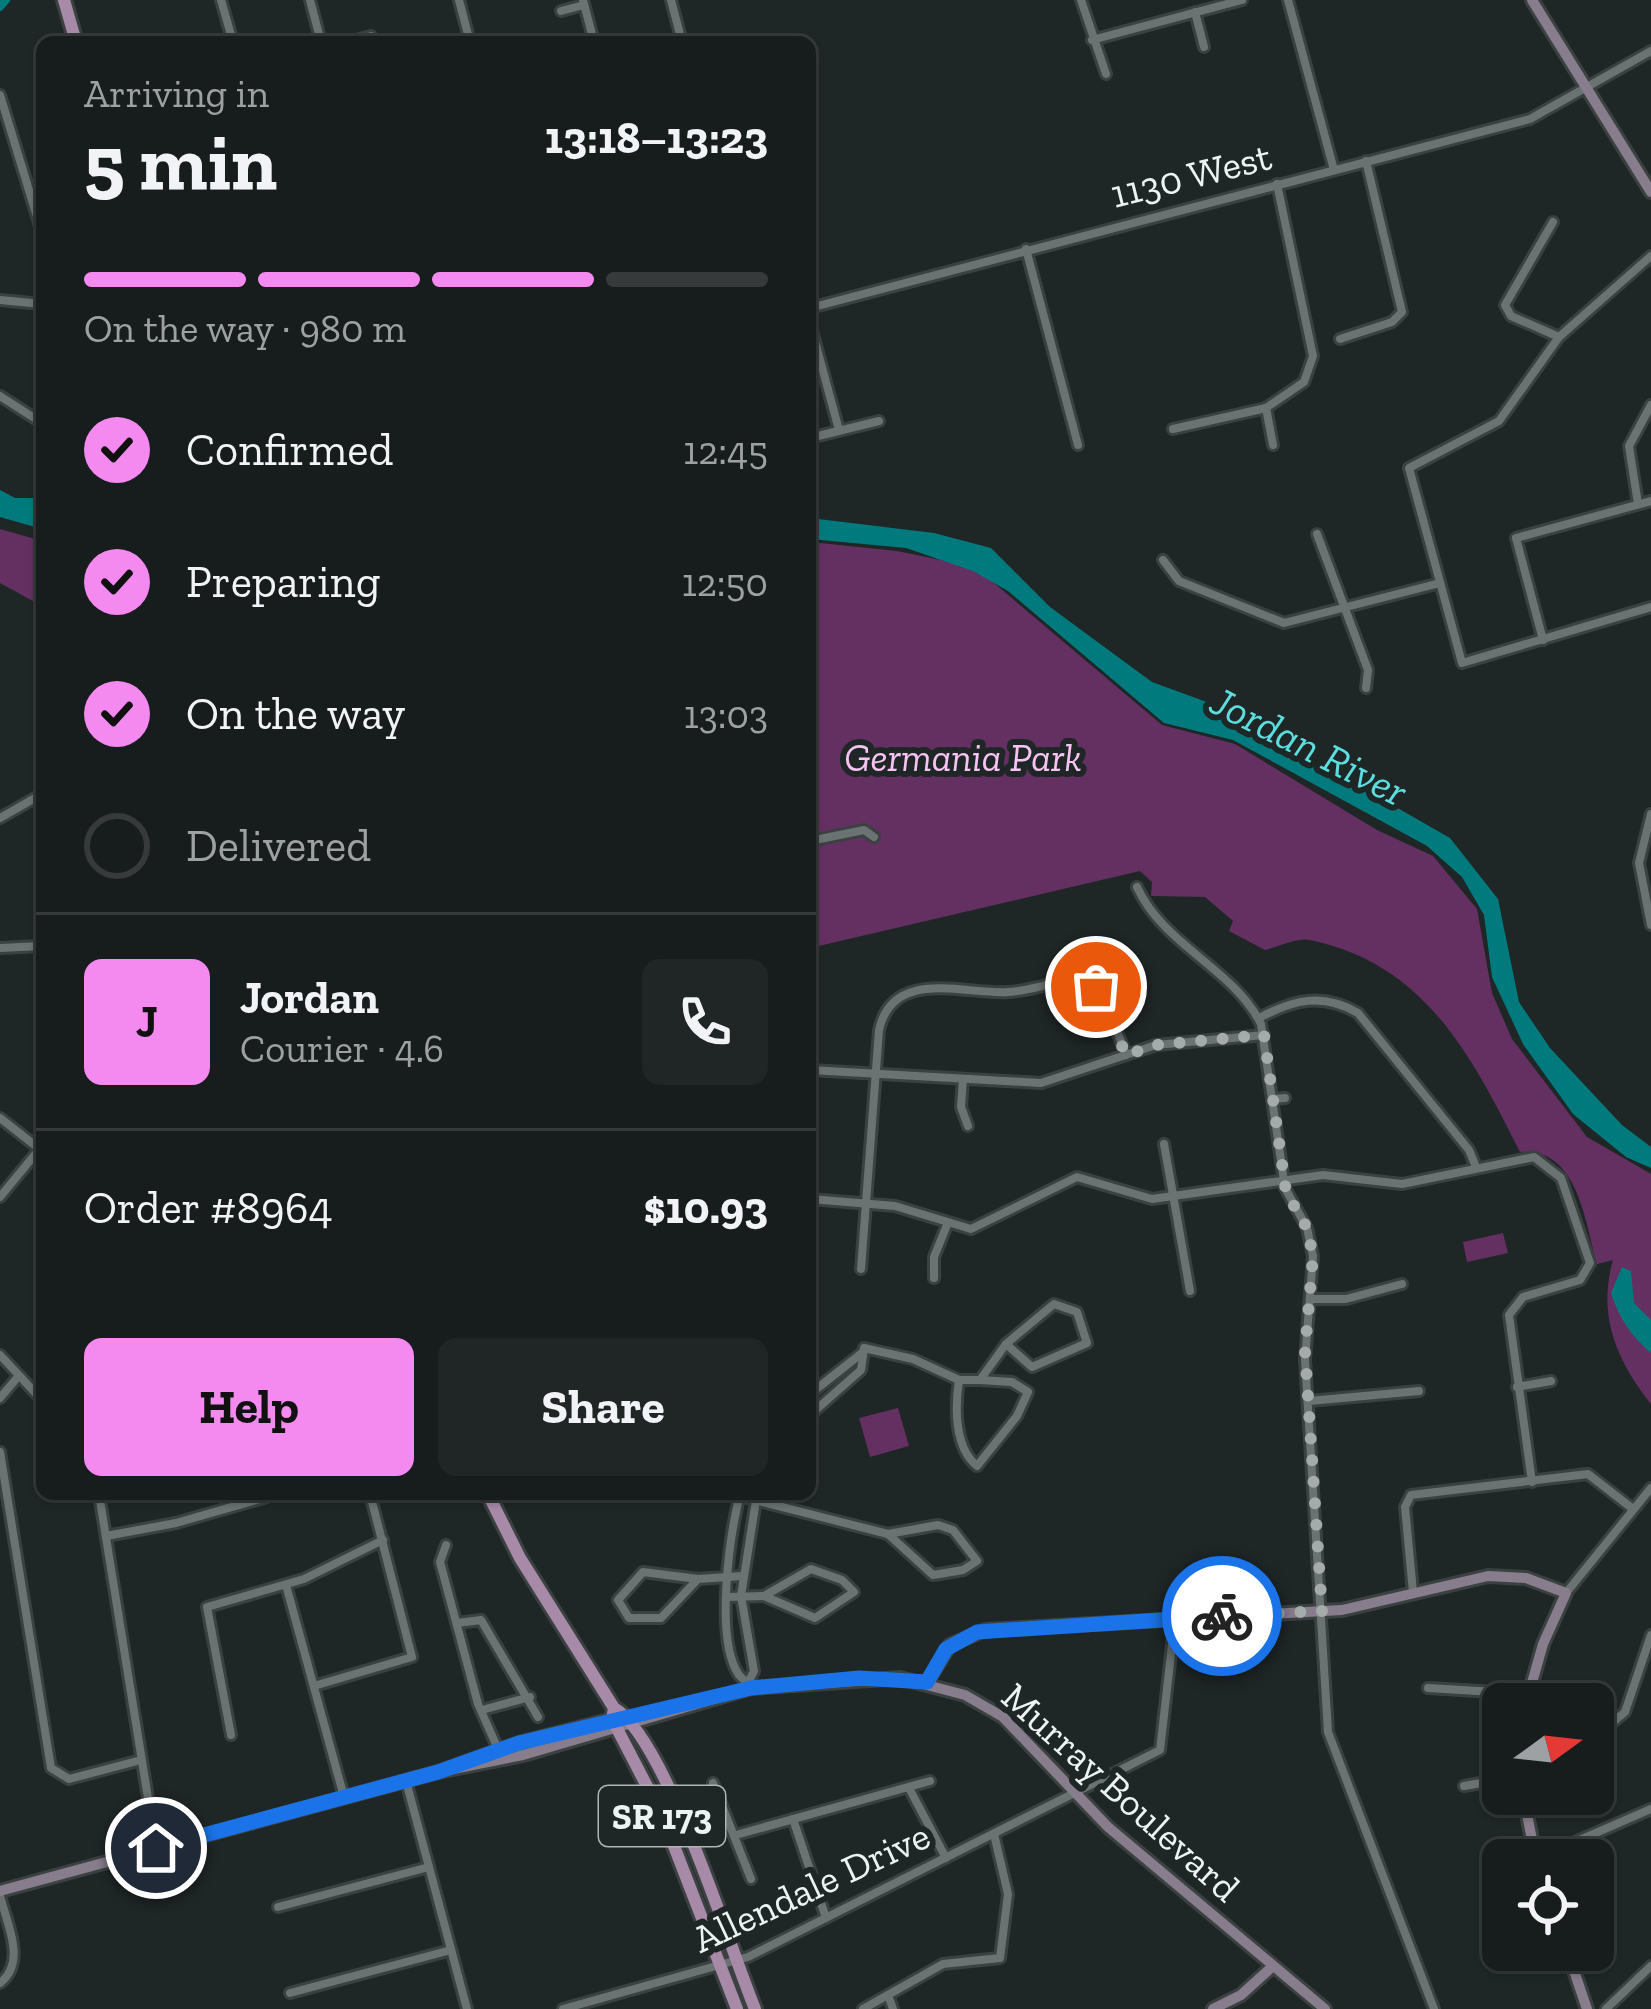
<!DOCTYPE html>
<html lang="en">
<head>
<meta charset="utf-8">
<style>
	body { margin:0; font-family:"Zilla Slab",serif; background:#202525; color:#f1f3f6; height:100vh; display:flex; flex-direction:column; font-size:45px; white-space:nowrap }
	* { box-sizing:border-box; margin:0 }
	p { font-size:39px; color:#9ea1a3 }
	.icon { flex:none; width:66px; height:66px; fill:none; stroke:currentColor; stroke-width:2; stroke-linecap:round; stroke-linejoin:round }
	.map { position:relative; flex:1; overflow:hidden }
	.sheet { position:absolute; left:36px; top:36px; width:780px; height:1464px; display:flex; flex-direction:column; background:#171c1c; border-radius:18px; box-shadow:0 3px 9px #0004,0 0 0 3px #363a3b }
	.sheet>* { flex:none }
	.needle { width:78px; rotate:75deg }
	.buttons { position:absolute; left:1482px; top:1683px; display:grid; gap:24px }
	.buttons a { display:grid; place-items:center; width:132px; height:132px; border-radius:18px; background:#171c1c; box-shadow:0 3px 9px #0004,0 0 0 3px #363a3b; font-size:60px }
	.pin { position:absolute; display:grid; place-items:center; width:102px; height:102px; color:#fff; margin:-51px; border:6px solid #fff; border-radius:50%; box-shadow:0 3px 12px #0007 }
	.courier { position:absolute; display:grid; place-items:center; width:120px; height:120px; margin:-60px; border:9px solid #1a73e8; border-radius:50%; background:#fff; color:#222; box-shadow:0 3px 15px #0007 }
	.head em { font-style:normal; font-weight:700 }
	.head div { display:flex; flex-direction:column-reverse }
	.head { display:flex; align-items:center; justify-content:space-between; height:204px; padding:0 48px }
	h1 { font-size:78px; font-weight:700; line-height:90px }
	.bar { display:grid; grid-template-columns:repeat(4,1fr); gap:18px 12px; align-content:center; height:144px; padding:0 48px }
	.bar i { height:15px; border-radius:9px; background:#363a3b }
	.bar .current { background:#f489f0 }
	.bar p { grid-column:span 4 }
	.line { display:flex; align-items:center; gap:30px; padding:0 48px; border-top:3px solid #363a3b }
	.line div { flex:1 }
	.round { display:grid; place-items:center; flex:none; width:126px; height:126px; border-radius:18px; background:#202525 }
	ol { padding:0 48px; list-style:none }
	li { display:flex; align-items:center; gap:36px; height:132px }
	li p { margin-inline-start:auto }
	li .icon { padding:12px; border-radius:50%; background:#f489f0; color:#111; stroke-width:4 }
	li:last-child { color:#9ea1a3 }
	li i { width:66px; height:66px; border:6px solid #363a3b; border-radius:50% }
	.primary-button { display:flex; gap:24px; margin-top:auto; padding:24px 48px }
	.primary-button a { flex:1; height:138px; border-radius:18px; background:#f489f0; color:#111; font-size:48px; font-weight:700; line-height:138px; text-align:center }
	.primary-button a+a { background:#202525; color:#f1f3f6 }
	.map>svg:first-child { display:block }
	.green { fill:#643062 }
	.water { fill:#007a7c }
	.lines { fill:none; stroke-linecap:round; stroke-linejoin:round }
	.canal { stroke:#007a7c; stroke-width:8 }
	.street-casing { stroke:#3b4141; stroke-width:14 }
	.secondary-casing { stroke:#3b4141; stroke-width:16 }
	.primary-casing { stroke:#3b4141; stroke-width:18 }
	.street { stroke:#6a7272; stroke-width:8 }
	.secondary { stroke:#887d8d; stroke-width:10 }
	.primary { stroke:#a789a8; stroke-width:12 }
	.done { stroke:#a5abab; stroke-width:12; stroke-dasharray:0 21.6 }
	.route { stroke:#1a73e8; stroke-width:15 }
	.labels { text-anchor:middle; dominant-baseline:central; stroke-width:12; stroke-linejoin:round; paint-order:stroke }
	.shield { fill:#1f2626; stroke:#afb5b5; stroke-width:3 }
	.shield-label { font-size:36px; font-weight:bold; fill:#edf2f2 }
	.street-label { font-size:39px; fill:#edf2f2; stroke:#1f2626 }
	.park-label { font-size:39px; font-style:italic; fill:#f6c3f3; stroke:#1f2626 }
	.water-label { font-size:42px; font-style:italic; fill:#5cdee1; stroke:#1f2626 }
</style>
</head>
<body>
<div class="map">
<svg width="1651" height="2009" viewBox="0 0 1651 2009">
	<rect width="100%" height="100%" fill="#1f2626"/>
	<g class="green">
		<path d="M 0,529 L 42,541 L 42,606 L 0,583 Z"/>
		<path d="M 810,542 L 897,551 L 975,567 L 1162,725 L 1235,744 L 1377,830 L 1433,856 L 1477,909 L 1492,993 L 1512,1039 L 1587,1137 L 1651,1174 L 1651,1404 C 1617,1361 1597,1316 1613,1260 L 1597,1264 C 1585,1222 1578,1147 1520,1152 C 1472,1057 1426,964 1310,940 C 1299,937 1277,947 1265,950 L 1229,931 L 1233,921 L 1205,897 L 1151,896 L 1152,882 L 1140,871 L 810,948 Z"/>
		<path d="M 1503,1233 L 1508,1253 L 1467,1262 L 1463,1242 Z"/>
		<path d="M 898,1408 L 909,1446 L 870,1457 L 859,1418 Z"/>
	</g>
	<g class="water">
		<path d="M 0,490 L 15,498 L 42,498 L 42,529 L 0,517 Z"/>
		<path d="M 810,518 L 934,533 L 991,548 L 1050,607 L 1152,682 L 1223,708 L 1450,838 L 1498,899 L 1519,1002 L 1550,1048 L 1622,1125 L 1651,1147 L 1651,1168 L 1626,1157 L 1573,1114 L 1523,1044 L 1492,977 L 1484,915 L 1462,877 L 1427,846 L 1233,740 L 1164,723 L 1008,591 L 973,571 L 906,548 L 810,539 Z"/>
		<path d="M 1622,1267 L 1631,1271 L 1634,1303 L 1651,1320 L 1651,1353 C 1631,1336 1619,1318 1611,1293 Z"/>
	</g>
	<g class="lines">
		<path class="canal" d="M 0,7 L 6,0"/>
		<g class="street-casing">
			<g id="street">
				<path d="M 221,0 L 233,42"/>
				<path d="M 310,0 L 321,42"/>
				<path d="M 459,0 L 470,42"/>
				<path d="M 583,0 L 594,42"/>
				<path d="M 671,0 L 682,42"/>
				<path d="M 1081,0 L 1106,74"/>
				<path d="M 1288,0 L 1334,170"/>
				<path d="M 561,11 L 584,5"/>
				<path d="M 1195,12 L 1204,47"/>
				<path d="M 1092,40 L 1242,0"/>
				<path d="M 348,42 L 371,36"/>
				<path d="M 0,95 L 42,233"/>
				<path d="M 1553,222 L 1505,305 L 1511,316 L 1559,337"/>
				<path d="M 1026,249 L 1078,445"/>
				<path d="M 1651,256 L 1559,337 L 1499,421 L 1409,468 L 1462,663 L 1651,607"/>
				<path d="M 0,300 L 42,304"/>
				<path d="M 810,308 L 1530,119 L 1651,51"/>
				<path d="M 810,323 L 839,430"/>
				<path d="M 1340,339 L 1392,322 L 1402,312 L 1366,161"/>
				<path d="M 0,396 L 42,423"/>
				<path d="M 1266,408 L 1304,382 L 1313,356 L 1277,184"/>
				<path d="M 1266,408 L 1273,445"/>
				<path d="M 1173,429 L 1266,408"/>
				<path d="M 810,438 L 879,421"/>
				<path d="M 1638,504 L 1629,446 L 1651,405"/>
				<path d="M 1317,534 L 1368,670 L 1366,688"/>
				<path d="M 1163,560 L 1179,581 L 1284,623 L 1440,583"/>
				<path d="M 1543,640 L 1516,538 L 1651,501"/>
				<path d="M 1651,814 L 1639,863 L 1651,925"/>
				<path d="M 0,818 L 42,794"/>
				<path d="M 810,841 L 864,830 L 874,837"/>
				<path d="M 1137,887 C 1164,946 1233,968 1261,1024 L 1285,1188 L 1307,1228 L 1313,1256 L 1305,1360 L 1328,1732 L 1434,2009"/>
				<path d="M 0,948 L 42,946"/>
				<path d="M 1259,1018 C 1293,1000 1322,992 1358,1013 L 1469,1150 L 1476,1167"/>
				<path d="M 810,1070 L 1041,1083 L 1156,1045 L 1264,1035"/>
				<path d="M 963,1079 L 961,1107 L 968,1126"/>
				<path d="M 1272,1099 L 1285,1098"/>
				<path d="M 0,1118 L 41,1150"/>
				<path d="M 1164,1144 L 1190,1291"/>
				<path d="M 0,1197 L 42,1146"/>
				<path d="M 810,1199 L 895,1206 L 971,1229 L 1077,1177 L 1152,1199 L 1323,1175 L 1402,1184 L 1534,1157 L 1561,1178 L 1590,1263 L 1580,1280 L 1523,1297 L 1509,1315 L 1532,1482"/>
				<path d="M 861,1269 L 879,1030 C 893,967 965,995 1008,992 C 1033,991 1058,979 1082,981 L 1104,997 L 1126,1055"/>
				<path d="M 934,1278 L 934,1257 L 947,1225"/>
				<path d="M 1313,1299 L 1346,1299 L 1402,1284"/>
				<path d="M 1054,1304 L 1077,1312 L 1087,1343 L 1032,1367 L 1006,1344 Z"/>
				<path d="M 0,1355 L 42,1400"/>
				<path d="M 959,1380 C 955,1407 954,1447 977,1466 L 1017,1416 L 1028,1392 L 1012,1382 L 980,1380"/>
				<path d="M 1517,1387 L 1551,1381"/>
				<path d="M 810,1394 L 862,1353"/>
				<path d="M 0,1398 L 17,1378"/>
				<path d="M 1309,1401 L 1419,1391"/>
				<path d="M 810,1415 L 861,1370 L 864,1348 L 913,1359 L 959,1380 L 980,1380 L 1006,1344"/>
				<path d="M 0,1452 L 51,1768 L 69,1779 L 141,1760"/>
				<path d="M 99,1494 L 156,1848"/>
				<path d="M 740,1494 C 730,1534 714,1639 739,1675 C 743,1680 748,1682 751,1688"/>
				<path d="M 739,1496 L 888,1534"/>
				<path d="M 938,1525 L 953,1530 L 977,1561 L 963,1570 L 933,1575 L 888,1534 Z"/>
				<path d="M 106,1536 L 176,1523 L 277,1494"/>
				<path d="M 446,1545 L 440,1562 L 478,1704 L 498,1749"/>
				<path d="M 811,1569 L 842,1580 L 854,1592 L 815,1618 L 764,1596 Z"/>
				<path d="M 643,1572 L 698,1579 L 661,1618 L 629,1618 L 618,1600 Z"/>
				<path d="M 698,1579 L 742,1576"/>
				<path d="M 286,1585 L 344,1797"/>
				<path d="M 1413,1592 L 1405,1507 L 1411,1495 L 1588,1474 L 1633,1509"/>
				<path d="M 1566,1593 L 1651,1488"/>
				<path d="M 726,1597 L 764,1596"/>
				<path d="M 457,1623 L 481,1620 L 538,1717"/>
				<path d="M 749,1681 L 754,1671 L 741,1596 L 757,1494"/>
				<path d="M 314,1686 L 412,1657 L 370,1494"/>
				<path d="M 1428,1688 L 1528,1694"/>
				<path d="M 482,1710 L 530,1697"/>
				<path d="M 231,1735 L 207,1607 L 304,1579 L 383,1540"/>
				<path d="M 1593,1739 L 1625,1712 L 1651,1635"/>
				<path d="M 406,1781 L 467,2009"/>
				<path d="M 713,1783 L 751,1879"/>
				<path d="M 1464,1786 L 1503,1779"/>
				<path d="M 909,1788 L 946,1858"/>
				<path d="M 793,1819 L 826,1918"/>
				<path d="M 736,1835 L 930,1781"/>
				<path d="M 1536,1859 L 1651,1809"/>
				<path d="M 0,1896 C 7,1924 27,1962 0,1983"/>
				<path d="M 278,1907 L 429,1867"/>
				<path d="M 290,1993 L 451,1950"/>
				<path d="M 888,1995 L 893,2009"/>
				<path d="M 563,2009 L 748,1957 L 1160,1750 L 1175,1619"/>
				<path d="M 863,2009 L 943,1964 L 1000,1958 L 1008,1894 L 994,1834"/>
				<path d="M 1606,2009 L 1651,1966"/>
			</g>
		</g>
		<g class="secondary-casing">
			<g id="secondary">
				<path d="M 1532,0 L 1651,192"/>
				<path d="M 927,1682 L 950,1645 L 985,1630 L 1342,1610 L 1488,1576 L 1526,1578 L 1566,1593 L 1543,1644 L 1526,1704"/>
				<path d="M 438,1772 L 519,1743 L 617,1718"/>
				<path d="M 1523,1794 L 1536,1860"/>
				<path d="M 0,1891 L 438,1772 L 523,1755 L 751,1688 L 900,1678 L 965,1695 L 1003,1717 L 1108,1827 L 1325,2009"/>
				<path d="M 1567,1950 L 1587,2009"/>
				<path d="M 1213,2009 L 1241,1995 L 1273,1966"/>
			</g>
		</g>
		<g class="primary-casing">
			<g id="primary">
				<path d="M 64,0 L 76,42"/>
				<path d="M 488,1494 L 520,1558 L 614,1708 C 666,1738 729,1946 755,2009"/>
				<path d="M 614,1708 L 612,1719 L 662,1815 L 737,2009"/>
			</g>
		</g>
		<use href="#street" class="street"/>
		<use href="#secondary" class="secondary"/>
		<use href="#primary" class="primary"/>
	</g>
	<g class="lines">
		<path class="done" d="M 1096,987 L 1126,1055 L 1156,1045 L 1264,1035 L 1286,1192 L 1307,1228 L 1313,1256 L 1305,1351 L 1322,1611 L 1222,1616"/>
		<path class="route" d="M 156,1848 L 438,1772 L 519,1743 L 751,1688 L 859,1678 L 927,1682 L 946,1649 L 977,1632 L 1222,1616"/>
	</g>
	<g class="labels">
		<rect class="shield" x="599" y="1786" width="126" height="60" rx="9"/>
		<g class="shield-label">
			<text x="662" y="1816">SR 173</text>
		</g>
		<g class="street-label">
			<text transform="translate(1191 175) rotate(-14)">1130 West</text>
			<text transform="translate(1121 1792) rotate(42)">Murray Boulevard</text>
			<text transform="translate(811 1887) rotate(-25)">Allendale Drive</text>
		</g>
		<g class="park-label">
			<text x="963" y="757">Germania Park</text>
		</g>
		<g class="water-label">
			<text transform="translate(1309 746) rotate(27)">Jordan River</text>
		</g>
	</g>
</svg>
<div class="buttons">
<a><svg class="needle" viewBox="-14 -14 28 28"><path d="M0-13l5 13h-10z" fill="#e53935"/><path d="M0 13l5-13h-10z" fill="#9ea1a3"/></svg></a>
<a><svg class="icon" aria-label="locate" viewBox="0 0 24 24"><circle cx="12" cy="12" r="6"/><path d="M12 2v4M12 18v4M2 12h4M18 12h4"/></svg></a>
</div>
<div class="pin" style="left:1096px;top:987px;background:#ea580c"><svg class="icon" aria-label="bag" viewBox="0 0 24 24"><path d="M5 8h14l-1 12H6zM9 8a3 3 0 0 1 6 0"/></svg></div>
<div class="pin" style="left:156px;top:1848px;background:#1f2937"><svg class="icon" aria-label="home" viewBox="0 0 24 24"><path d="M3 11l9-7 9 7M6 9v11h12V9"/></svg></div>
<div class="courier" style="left:1222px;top:1616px"><svg class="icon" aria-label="bike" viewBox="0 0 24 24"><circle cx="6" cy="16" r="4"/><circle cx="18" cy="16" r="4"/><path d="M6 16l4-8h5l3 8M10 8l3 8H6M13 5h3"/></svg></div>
<section class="sheet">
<div class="head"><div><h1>5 min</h1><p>Arriving in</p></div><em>13:18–13:23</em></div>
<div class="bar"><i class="current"></i><i class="current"></i><i class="current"></i><i></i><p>On the way · 980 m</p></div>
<ol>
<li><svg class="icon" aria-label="check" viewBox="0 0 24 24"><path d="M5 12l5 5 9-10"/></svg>Confirmed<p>12:45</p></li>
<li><svg class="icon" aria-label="check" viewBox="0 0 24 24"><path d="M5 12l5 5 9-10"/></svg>Preparing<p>12:50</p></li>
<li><svg class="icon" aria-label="check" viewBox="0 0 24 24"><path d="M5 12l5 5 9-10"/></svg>On the way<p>13:03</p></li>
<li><i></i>Delivered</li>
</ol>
<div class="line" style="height:216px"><b class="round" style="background:#f489f0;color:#111">J</b><div><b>Jordan</b><p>Courier · 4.6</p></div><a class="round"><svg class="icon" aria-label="phone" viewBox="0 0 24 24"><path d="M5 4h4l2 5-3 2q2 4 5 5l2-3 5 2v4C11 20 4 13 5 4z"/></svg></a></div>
<div class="line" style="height:156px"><div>Order #8964</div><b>$10.93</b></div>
<div class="primary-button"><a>Help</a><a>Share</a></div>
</section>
</div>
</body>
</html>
